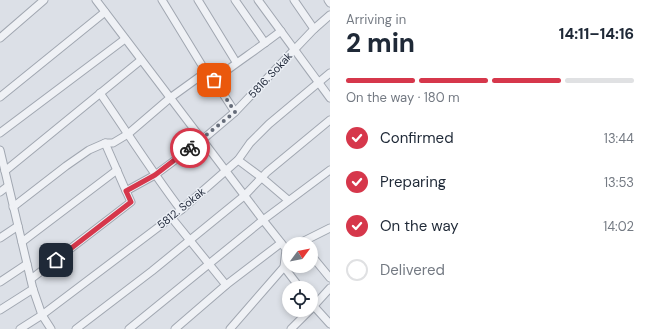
<!DOCTYPE html>
<html lang="en">
<head>
<meta charset="utf-8">
<style>
	body { margin:0; font-family:"DM Sans",sans-serif; background:#f6f6f7; color:#1f2937; height:100vh; display:flex; flex-direction:column; font-size:15px; white-space:nowrap }
	* { box-sizing:border-box; margin:0 }
	p { font-size:13px; color:#747a83 }
	.icon { flex:none; width:22px; height:22px; fill:none; stroke:currentColor; stroke-width:2; stroke-linecap:round; stroke-linejoin:round }
	.map { position:relative; flex:1; overflow:hidden }
	.details { display:flex; flex-direction:column; background:#fff; width:320px }
	.details>* { flex:none }
	.needle { width:26px; rotate:58deg }
	.buttons { position:absolute; left:282px; top:237px; display:grid; gap:8px }
	.buttons a { display:grid; place-items:center; width:36px; height:36px; border-radius:50%; background:#fff; box-shadow:0 2px 6px #0003; font-size:20px }
	.pin { position:absolute; display:grid; place-items:center; width:34px; height:34px; color:#fff; margin:-17px; border-radius:8px; box-shadow:0 2px 6px #0006 }
	.courier { position:absolute; display:grid; place-items:center; width:40px; height:40px; margin:-20px; border:3px solid #d6374b; border-radius:50%; background:#fff; color:#222; box-shadow:0 1px 5px #0007 }
	.headline em { font-style:normal; font-weight:800 }
	.headline div { display:flex; flex-direction:column-reverse }
	.headline { display:flex; align-items:center; justify-content:space-between; height:68px; padding:0 16px }
	h1 { font-size:26px; font-weight:800; line-height:30px }
	.bar { display:grid; grid-template-columns:repeat(4,1fr); gap:6px 4px; align-content:center; height:48px; padding:0 16px }
	.bar i { height:5px; border-radius:3px; background:#e0e1e3 }
	.bar .selected { background:#d6374b }
	.bar p { grid-column:span 4 }
	ol { padding:0 16px; list-style:none }
	li { display:flex; align-items:center; gap:12px; height:44px }
	li p { margin-inline-start:auto }
	li .icon { padding:4px; border-radius:50%; background:#d6374b; color:#fff; stroke-width:4 }
	li:last-child { color:#747a83 }
	li i { width:22px; height:22px; border:2px solid #e0e1e3; border-radius:50% }
	main { display:flex; flex:1; min-height:0 }
	.map>svg:first-child { display:block }
	.lines { fill:none; stroke-linecap:round; stroke-linejoin:round }
	.street-casing { stroke:#a1a7b1; stroke-width:9 }
	.street { stroke:#eff1f5; stroke-width:7 }
	.done { stroke:#656c79; stroke-width:4; stroke-dasharray:0 7.2 }
	.route { stroke:#d6374b; stroke-width:5 }
	.labels { text-anchor:middle; dominant-baseline:central; stroke-width:3; stroke-linejoin:round; paint-order:stroke }
	.street-label { font-size:11px; fill:#252d3e; stroke:#ebeff5 }
</style>
</head>
<body>
<main>
<div class="map">
<svg width="330" height="329" viewBox="0 0 330 329">
	<rect width="100%" height="100%" fill="#dce0e7"/>
	<g class="lines">
		<g class="street-casing">
			<g id="street">
				<path d="M 96,0 L 263,220 L 286,249"/>
				<path d="M 162,0 L 206,72 L 214,80 L 235,112"/>
				<path d="M 198,0 L 236,62"/>
				<path d="M 235,0 L 265,43"/>
				<path d="M 258,0 L 330,98"/>
				<path d="M 294,0 L 314,29"/>
				<path d="M 328,0 L 330,3"/>
				<path d="M 0,38 L 44,0"/>
				<path d="M 214,80 C 236,63 259,48 281,31"/>
				<path d="M 100,93 C 127,132 152,172 181,210"/>
				<path d="M 0,97 L 105,12"/>
				<path d="M 0,133 L 125,39"/>
				<path d="M 105,143 L 126,191"/>
				<path d="M 0,150 L 33,289 L 42,315 L 51,329"/>
				<path d="M 238,160 L 261,177 L 288,200"/>
				<path d="M 5,171 L 141,60"/>
				<path d="M 0,192 L 8,186"/>
				<path d="M 13,207 L 66,166 L 89,150 L 105,143 L 113,143 L 128,134 L 170,98 L 206,72"/>
				<path d="M 171,217 L 226,285"/>
				<path d="M 0,238 L 18,226"/>
				<path d="M 22,242 L 117,170"/>
				<path d="M 298,244 L 330,228"/>
				<path d="M 311,255 L 330,278"/>
				<path d="M 284,267 L 300,288"/>
				<path d="M 31,279 L 131,202 L 126,191 L 155,175 L 202,140 L 235,112 L 314,29 L 330,15"/>
				<path d="M 0,282 L 27,264"/>
				<path d="M 311,303 L 330,324"/>
				<path d="M 311,309 L 330,288"/>
				<path d="M 0,310 L 33,289"/>
				<path d="M 20,329 L 42,315 L 181,210 L 238,160 L 250,143 L 269,124 L 330,73"/>
				<path d="M 76,329 L 152,271 L 244,196 L 267,172 L 330,120"/>
				<path d="M 129,329 L 263,220 L 330,170"/>
				<path d="M 175,329 L 226,285 L 281,243"/>
				<path d="M 230,329 L 284,267 L 286,249"/>
				<path d="M 291,329 L 310,310"/>
			</g>
		</g>
		<use href="#street" class="street"/>
	</g>
	<g class="lines">
		<path class="done" d="M 190,148 L 235,112 L 214,80"/>
		<path class="route" d="M 56,260 L 131,202 L 126,191 L 155,175 L 190,148"/>
	</g>
	<g class="labels">
		<g class="street-label">
			<text transform="translate(270 75) rotate(-47)">5816. Sokak</text>
			<text transform="translate(181 208) rotate(-39)">5812. Sokak</text>
		</g>
	</g>
</svg>
<div class="buttons">
<a><svg class="needle" viewBox="-14 -14 28 28"><path d="M0-13l5 13h-10z" fill="#e53935"/><path d="M0 13l5-13h-10z" fill="#747a83"/></svg></a>
<a><svg class="icon" aria-label="locate" viewBox="0 0 24 24"><circle cx="12" cy="12" r="6"/><path d="M12 2v4M12 18v4M2 12h4M18 12h4"/></svg></a>
</div>
<div class="pin" style="left:214px;top:80px;background:#ea580c"><svg class="icon" aria-label="bag" viewBox="0 0 24 24"><path d="M5 8h14l-1 12H6zM9 8a3 3 0 0 1 6 0"/></svg></div>
<div class="pin" style="left:56px;top:260px;background:#1f2937"><svg class="icon" aria-label="home" viewBox="0 0 24 24"><path d="M3 11l9-7 9 7M6 9v11h12V9"/></svg></div>
<div class="courier" style="left:190px;top:148px"><svg class="icon" aria-label="bike" viewBox="0 0 24 24"><circle cx="6" cy="16" r="4"/><circle cx="18" cy="16" r="4"/><path d="M6 16l4-8h5l3 8M10 8l3 8H6M13 5h3"/></svg></div>
</div>
<section class="details">
<div class="headline"><div><h1>2 min</h1><p>Arriving in</p></div><em>14:11–14:16</em></div>
<div class="bar"><i class="selected"></i><i class="selected"></i><i class="selected"></i><i></i><p>On the way · 180 m</p></div>
<ol>
<li><svg class="icon" aria-label="check" viewBox="0 0 24 24"><path d="M5 12l5 5 9-10"/></svg>Confirmed<p>13:44</p></li>
<li><svg class="icon" aria-label="check" viewBox="0 0 24 24"><path d="M5 12l5 5 9-10"/></svg>Preparing<p>13:53</p></li>
<li><svg class="icon" aria-label="check" viewBox="0 0 24 24"><path d="M5 12l5 5 9-10"/></svg>On the way<p>14:02</p></li>
<li><i></i>Delivered</li>
</ol>
</section>
</main>
</body>
</html>
